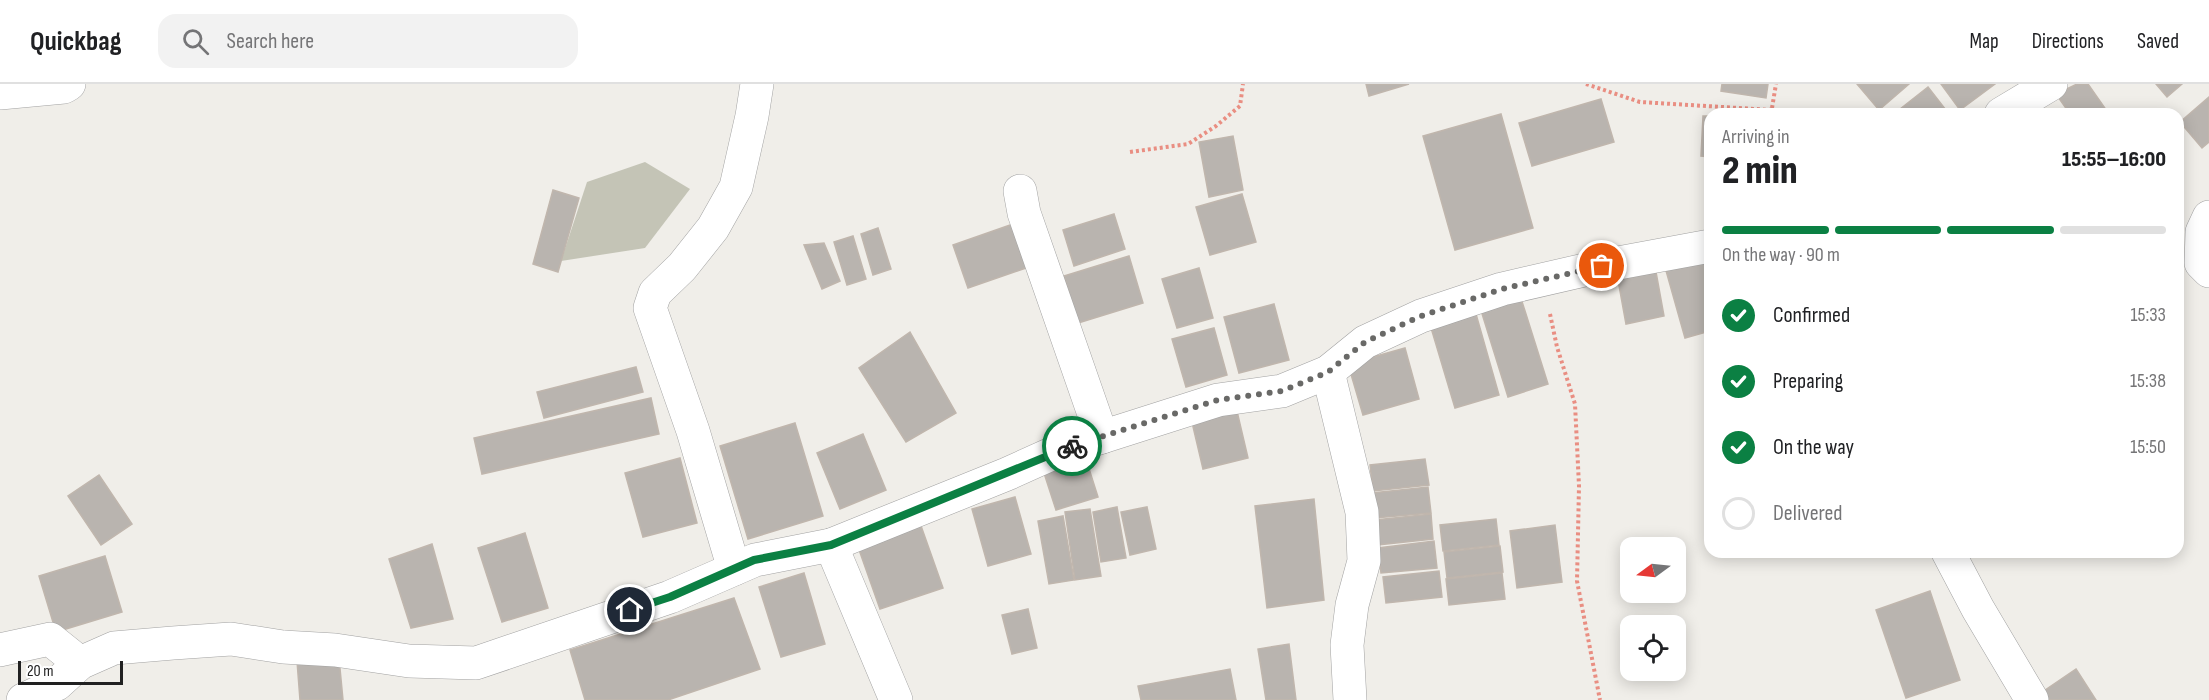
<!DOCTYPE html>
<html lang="en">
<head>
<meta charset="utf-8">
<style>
	body { margin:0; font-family:"Sofia Sans Condensed",sans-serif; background:#f2f2f2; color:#202124; height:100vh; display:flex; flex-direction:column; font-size:22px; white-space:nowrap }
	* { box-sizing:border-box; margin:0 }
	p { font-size:20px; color:#757577 }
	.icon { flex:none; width:33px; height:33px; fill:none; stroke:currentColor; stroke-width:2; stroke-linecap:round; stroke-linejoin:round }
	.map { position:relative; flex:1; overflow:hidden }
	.sheet { position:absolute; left:1704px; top:24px; width:480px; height:450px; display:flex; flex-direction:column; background:#fff; border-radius:18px; box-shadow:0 3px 15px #0003 }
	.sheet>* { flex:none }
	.needle { width:39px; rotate:255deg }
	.controls { position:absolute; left:1620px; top:453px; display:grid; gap:12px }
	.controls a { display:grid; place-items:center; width:66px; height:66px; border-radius:12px; background:#fff; box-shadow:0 3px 15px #0003; font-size:30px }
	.scale { position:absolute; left:18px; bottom:15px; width:105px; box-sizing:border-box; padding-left:6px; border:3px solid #212121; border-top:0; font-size:16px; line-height:21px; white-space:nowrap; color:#212121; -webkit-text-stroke:4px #fff; paint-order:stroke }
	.pin { position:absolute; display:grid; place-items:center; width:51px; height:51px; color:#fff; margin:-26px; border:3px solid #fff; border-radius:50%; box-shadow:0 2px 6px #0007 }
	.courier { position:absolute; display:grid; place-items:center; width:60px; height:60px; margin:-30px; border:4px solid #0b8043; border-radius:50%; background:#fff; color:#222; box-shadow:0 2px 8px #0007 }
	.summary em { font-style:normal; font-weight:800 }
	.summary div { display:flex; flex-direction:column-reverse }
	.summary { display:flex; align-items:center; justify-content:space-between; height:102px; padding:0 18px }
	h1 { font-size:39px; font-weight:800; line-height:45px }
	.bar { display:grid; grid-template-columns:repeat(4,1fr); gap:9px 6px; align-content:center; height:72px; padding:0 18px }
	.bar i { height:8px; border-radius:4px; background:#e0e0e0 }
	.bar .on { background:#0b8043 }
	.bar p { grid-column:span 4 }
	ol { padding:0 18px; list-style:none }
	li { display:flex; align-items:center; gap:18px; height:66px }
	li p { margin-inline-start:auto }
	li .icon { padding:6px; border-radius:50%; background:#0b8043; color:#fff; stroke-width:4 }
	li:last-child { color:#757577 }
	li i { width:33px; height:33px; border:3px solid #e0e0e0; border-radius:50% }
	header { display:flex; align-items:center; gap:36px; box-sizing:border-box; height:84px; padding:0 30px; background:#fff; border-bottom:2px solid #e0e0e0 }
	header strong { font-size:28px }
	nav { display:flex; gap:33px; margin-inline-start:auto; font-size:21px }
	.search { width:420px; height:54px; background:#f2f2f2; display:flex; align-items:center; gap:15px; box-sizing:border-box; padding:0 21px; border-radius:18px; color:#757577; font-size:22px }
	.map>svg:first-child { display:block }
	.construction { fill:#c4c4b6 }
	.building { fill:#b9b4af; stroke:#c0b6ad; stroke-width:1.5 }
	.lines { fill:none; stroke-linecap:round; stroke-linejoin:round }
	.minor-casing { stroke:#a2a2a2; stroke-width:34 }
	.path { stroke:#e98e82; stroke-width:4; stroke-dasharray:3 3; stroke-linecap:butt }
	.minor { stroke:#fff; stroke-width:33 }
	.done { stroke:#696967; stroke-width:6; stroke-dasharray:0 10.8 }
	.route { stroke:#0b8043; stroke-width:8 }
</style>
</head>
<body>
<header>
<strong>Quickbag</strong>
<div class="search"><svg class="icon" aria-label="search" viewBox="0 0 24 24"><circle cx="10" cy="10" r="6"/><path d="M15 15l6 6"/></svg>Search here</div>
<nav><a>Map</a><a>Directions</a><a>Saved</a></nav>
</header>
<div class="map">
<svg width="2209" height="616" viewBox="0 0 2209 616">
	<rect width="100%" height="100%" fill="#f0eee9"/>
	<path class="construction" d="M 645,78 L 690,105 L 645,164 L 561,177 L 587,98 Z"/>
	<g class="building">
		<path d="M 1366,0 L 1409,0 L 1369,12 Z"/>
		<path d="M 1722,0 L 1768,0 L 1766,14 L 1721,7 Z"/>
		<path d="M 1857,0 L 1909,0 L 1879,26 Z"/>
		<path d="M 1941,0 L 1995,0 L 1960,26 Z"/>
		<path d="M 2077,0 L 2088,0 L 2109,30 L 2070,30 L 2056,10 Z"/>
		<path d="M 2156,0 L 2182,0 L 2167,13 Z"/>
		<path d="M 1928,3 L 1949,30 L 1904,30 L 1900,25 Z"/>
		<path d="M 2209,13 L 2209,58 L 2202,64 L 2180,38 Z"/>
		<path d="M 1601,15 L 1614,58 L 1532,82 L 1519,39 Z"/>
		<path d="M 1501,30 L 1533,144 L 1455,166 L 1423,52 Z"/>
		<path d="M 1703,32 L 1710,32 L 1710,73 L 1701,72 Z"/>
		<path d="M 1233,52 L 1243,106 L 1209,113 L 1199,58 Z"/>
		<path d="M 553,106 L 579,114 L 558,188 L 533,180 Z"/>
		<path d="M 1242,110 L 1256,158 L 1210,171 L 1196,123 Z"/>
		<path d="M 1114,130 L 1125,165 L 1074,182 L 1063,146 Z"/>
		<path d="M 1013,140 L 1029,183 L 968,204 L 953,161 Z"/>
		<path d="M 878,144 L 891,185 L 873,191 L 861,150 Z"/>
		<path d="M 853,152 L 866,195 L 847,201 L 834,158 Z"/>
		<path d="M 824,159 L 840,197 L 822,205 L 804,161 Z"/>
		<path d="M 1710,170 L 1710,247 L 1685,254 L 1665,183 Z"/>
		<path d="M 1129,172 L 1143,219 L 1078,239 L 1064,192 Z"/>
		<path d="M 1199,184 L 1213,234 L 1177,244 L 1162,195 Z"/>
		<path d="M 1656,188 L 1664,232 L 1626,240 L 1618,196 Z"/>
		<path d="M 1519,208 L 1548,300 L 1508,313 L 1479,220 Z"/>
		<path d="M 1274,220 L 1289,276 L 1239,289 L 1224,233 Z"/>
		<path d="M 1474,223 L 1499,311 L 1455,324 L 1429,237 Z"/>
		<path d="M 1214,244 L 1227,291 L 1186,303 L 1172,255 Z"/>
		<path d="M 910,248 L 956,329 L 906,358 L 859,284 Z"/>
		<path d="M 1405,264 L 1419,315 L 1363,331 L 1348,280 Z"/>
		<path d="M 636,283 L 643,308 L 544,334 L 537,308 Z"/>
		<path d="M 651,314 L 659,350 L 482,390 L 474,354 Z"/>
		<path d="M 1236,323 L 1248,374 L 1203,385 L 1191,334 Z"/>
		<path d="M 795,339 L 823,432 L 748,455 L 720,362 Z"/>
		<path d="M 2178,346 L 2182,365 L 2178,365 Z"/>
		<path d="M 863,350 L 886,406 L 840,425 L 817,369 Z"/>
		<path d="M 1085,372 L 1098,413 L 1056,426 L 1043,386 Z"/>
		<path d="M 680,374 L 697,439 L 643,453 L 625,389 Z"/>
		<path d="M 1425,375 L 1429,401 L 1373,407 L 1370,381 Z"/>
		<path d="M 99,391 L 132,440 L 101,461 L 68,412 Z"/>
		<path d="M 1428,403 L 1431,429 L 1375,434 L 1372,409 Z"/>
		<path d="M 1015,413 L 1031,470 L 988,482 L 972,425 Z"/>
		<path d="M 1314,415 L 1324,516 L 1267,524 L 1255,422 Z"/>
		<path d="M 1117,423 L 1126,474 L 1101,478 L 1093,428 Z"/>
		<path d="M 1147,423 L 1156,465 L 1130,471 L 1121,428 Z"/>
		<path d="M 1090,425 L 1101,492 L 1075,496 L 1065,428 Z"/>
		<path d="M 1431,430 L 1433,455 L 1378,461 L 1375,436 Z"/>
		<path d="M 1063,432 L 1074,496 L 1049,500 L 1038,437 Z"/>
		<path d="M 1496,435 L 1499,461 L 1443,467 L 1440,441 Z"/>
		<path d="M 920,439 L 943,504 L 880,525 L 857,460 Z"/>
		<path d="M 1555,441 L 1562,498 L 1517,504 L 1510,447 Z"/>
		<path d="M 525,449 L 548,524 L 502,538 L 478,464 Z"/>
		<path d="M 1434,457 L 1437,484 L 1381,489 L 1378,464 Z"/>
		<path d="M 432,460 L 453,535 L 411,544 L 389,475 Z"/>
		<path d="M 1500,462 L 1503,488 L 1447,494 L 1444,468 Z"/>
		<path d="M 105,472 L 122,528 L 56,548 L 39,492 Z"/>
		<path d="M 1439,487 L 1442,513 L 1386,519 L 1383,493 Z"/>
		<path d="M 804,489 L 825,560 L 781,573 L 759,503 Z"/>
		<path d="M 1502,489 L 1505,515 L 1449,521 L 1446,495 Z"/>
		<path d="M 1930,507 L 1960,596 L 1906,614 L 1876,526 Z"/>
		<path d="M 734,514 L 760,585 L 668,616 L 585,616 L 570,566 Z"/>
		<path d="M 1028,525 L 1037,564 L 1012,570 L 1002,531 Z"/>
		<path d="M 1289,560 L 1296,616 L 1266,616 L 1258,565 Z"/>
		<path d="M 339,574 L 343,616 L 300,616 L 297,577 Z"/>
		<path d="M 1230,585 L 1236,616 L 1141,616 L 1138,602 Z"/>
		<path d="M 2076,585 L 2096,616 L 2042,616 L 2038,611 Z"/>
	</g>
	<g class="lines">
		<g class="minor-casing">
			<g id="minor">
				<path d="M 0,9 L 64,3 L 69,0"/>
				<path d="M 2001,30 L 2051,0"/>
				<path d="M 1020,107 L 1024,129 L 1102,353"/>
				<path d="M 2209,133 L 2202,148 L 2201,179 L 2209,187"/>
				<path d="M 1328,288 L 1362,428 L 1364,477 L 1352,521 L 1347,561 L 1350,616"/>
				<path d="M 831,461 L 896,616"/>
				<path d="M 1948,468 L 1978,525 L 2032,616"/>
				<path d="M 734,485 L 693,347 L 650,224 L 655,209 L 682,183 L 713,144 L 736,103 L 752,32 L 757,0"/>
				<path d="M 0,566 L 50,555 L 80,579"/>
				<path d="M 23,616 L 57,600 L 80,579 L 114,564 L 173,559 L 231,555 L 283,563 L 335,566 L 409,577 L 476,579 L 670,513 L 755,476 L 831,461 L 1007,390 L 1058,367 L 1218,316 L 1282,307 L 1328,288 L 1365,258 L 1421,232 L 1502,205 L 1602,182 L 1710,162"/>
			</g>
		</g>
		<g class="path">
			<path d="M 1586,0 L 1640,18 L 1772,26"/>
			<path d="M 1771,30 L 1776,0"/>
			<path d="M 1130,68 L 1188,60 L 1216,42 L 1240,22 L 1243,0"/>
			<path d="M 1550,230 L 1557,263 L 1575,320 L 1579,402 L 1577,497 L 1600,616"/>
		</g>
		<use href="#minor" class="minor"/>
	</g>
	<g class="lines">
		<path class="done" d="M 1072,362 L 1218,316 L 1282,307 L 1328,288 L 1365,258 L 1421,232 L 1502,205 L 1602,182"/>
		<path class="route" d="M 630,526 L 670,513 L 754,476 L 831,461 L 1072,362"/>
	</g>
</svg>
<div class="controls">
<a><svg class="needle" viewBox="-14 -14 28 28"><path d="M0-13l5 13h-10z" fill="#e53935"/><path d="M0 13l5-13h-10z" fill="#757577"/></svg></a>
<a><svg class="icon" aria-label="locate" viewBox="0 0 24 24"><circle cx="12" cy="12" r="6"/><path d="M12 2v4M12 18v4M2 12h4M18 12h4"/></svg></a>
</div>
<div class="scale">20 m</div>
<div class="pin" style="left:1602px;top:182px;background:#ea580c"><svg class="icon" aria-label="bag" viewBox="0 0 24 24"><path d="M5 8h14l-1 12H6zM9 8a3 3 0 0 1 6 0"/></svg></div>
<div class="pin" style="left:630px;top:526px;background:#1f2937"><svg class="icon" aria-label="home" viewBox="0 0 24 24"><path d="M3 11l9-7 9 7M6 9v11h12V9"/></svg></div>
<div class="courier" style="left:1072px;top:362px"><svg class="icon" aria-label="bike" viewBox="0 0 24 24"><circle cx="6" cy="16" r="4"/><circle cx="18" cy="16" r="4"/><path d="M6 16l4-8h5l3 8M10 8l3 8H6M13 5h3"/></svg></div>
<section class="sheet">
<div class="summary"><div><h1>2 min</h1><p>Arriving in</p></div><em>15:55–16:00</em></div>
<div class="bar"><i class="on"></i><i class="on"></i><i class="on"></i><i></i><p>On the way · 90 m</p></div>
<ol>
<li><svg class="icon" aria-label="check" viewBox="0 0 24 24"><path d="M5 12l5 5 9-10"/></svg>Confirmed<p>15:33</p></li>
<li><svg class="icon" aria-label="check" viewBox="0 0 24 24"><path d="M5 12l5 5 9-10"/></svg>Preparing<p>15:38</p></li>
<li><svg class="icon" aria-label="check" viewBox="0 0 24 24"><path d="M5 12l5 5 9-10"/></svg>On the way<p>15:50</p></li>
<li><i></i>Delivered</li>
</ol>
</section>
</div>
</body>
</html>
